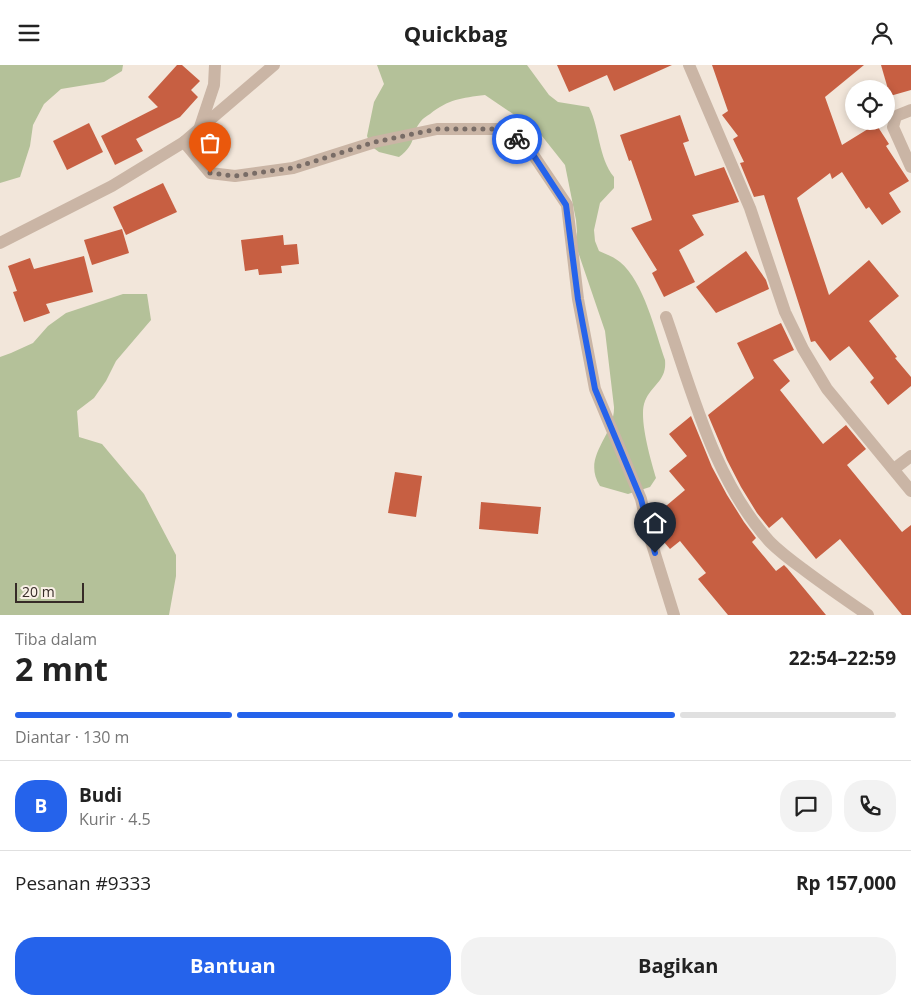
<!DOCTYPE html>
<html lang="id">
<head>
<meta charset="utf-8">
<style>
	body { margin:0; font-family:"Open Sans",sans-serif; background:#f2f2f2; color:#222; height:100vh; display:flex; flex-direction:column; font-size:19px; white-space:nowrap }
	* { box-sizing:border-box; margin:0 }
	p { font-size:16px; color:#767676 }
	.icon { flex:none; width:28px; height:28px; fill:none; stroke:currentColor; stroke-width:2; stroke-linecap:round; stroke-linejoin:round }
	.map { position:relative; height:550px; overflow:hidden }
	.sheet { display:flex; flex-direction:column; background:#fff; flex:1 }
	.sheet>* { flex:none }
	.buttons { position:absolute; left:845px; top:15px; display:grid; gap:10px }
	.buttons a { display:grid; place-items:center; width:50px; height:50px; border-radius:50%; background:#fff; box-shadow:0 2px 8px #0003; font-size:25px }
	.scale { position:absolute; left:15px; bottom:12px; width:69px; box-sizing:border-box; padding-left:5px; border:2px solid #362b27; border-top:0; font-size:14px; line-height:18px; white-space:nowrap; color:#362b27; -webkit-text-stroke:4px #f9f0e6; paint-order:stroke }
	.pin { position:absolute; display:grid; place-items:center; width:42px; height:42px; color:#fff; margin:-51px -21px; border-radius:50% 50% 50% 0; rotate:-45deg; box-shadow:0 0 5px #0007 }
	.pin .icon { rotate:45deg }
	.courier { position:absolute; display:grid; place-items:center; width:50px; height:50px; margin:-25px; border:4px solid #2563eb; border-radius:50%; background:#fff; color:#222; box-shadow:0 1px 6px #0007 }
	.overview em { font-style:normal; font-weight:700 }
	.overview div { display:flex; flex-direction:column-reverse }
	.overview { display:flex; align-items:center; justify-content:space-between; height:85px; padding:0 15px }
	h1 { font-size:32px; font-weight:700; line-height:38px }
	.bar { display:grid; grid-template-columns:repeat(4,1fr); gap:8px 5px; align-content:center; height:60px; padding:0 15px }
	.bar i { height:6px; border-radius:4px; background:#e0e0e0 }
	.bar .on { background:#2563eb }
	.bar p { grid-column:span 4 }
	.line { display:flex; align-items:center; gap:12px; padding:0 15px; border-top:1px solid #e0e0e0 }
	.line div { flex:1 }
	.round { display:grid; place-items:center; flex:none; width:52px; height:52px; border-radius:20px; background:#f2f2f2 }
	.action { display:flex; gap:10px; margin-top:auto; padding:10px 15px }
	.action a { flex:1; height:58px; border-radius:20px; background:#2563eb; color:#fff; font-size:20px; font-weight:700; line-height:58px; text-align:center }
	.action a+a { background:#f2f2f2; color:#222 }
	header { display:flex; justify-content:space-between; align-items:center; height:65px; padding:0 15px; background:#fff; font-size:22px; font-weight:700 }
	.map>svg:first-child { display:block }
	.green { fill:#b4c199 }
	.building { fill:#c75f42 }
	.lines { fill:none; stroke-linecap:round; stroke-linejoin:round }
	.lane { stroke:#cab5a5; stroke-width:12 }
	.street { stroke:#cab5a5; stroke-width:12 }
	.done { stroke:#786c66; stroke-width:5; stroke-dasharray:0 9 }
	.route { stroke:#2563eb; stroke-width:6 }
</style>
</head>
<body>
<header><svg class="icon" aria-label="menu" viewBox="0 0 24 24"><path d="M4 6h16M4 12h16M4 18h16"/></svg>Quickbag<svg class="icon" aria-label="person" viewBox="0 0 24 24"><circle cx="12" cy="8" r="4"/><path d="M4 21q1-7 8-7t8 7"/></svg></header>
<div class="map">
<svg width="911" height="550" viewBox="0 0 911 550">
	<rect width="100%" height="100%" fill="#f2e6da"/>
	<g class="green">
		<path d="M 0,0 L 123,0 L 122,6 L 104,17 L 61,24 L 44,39 L 33,60 L 30,81 L 20,112 L 0,118 Z"/>
		<path d="M 377,0 L 527,0 L 549,30 L 558,37 L 589,42 C 600,64 598,92 614,112 L 614,123 L 600,138 L 594,165 L 595,176 L 599,186 C 606,189 614,192 620,197 C 644,217 655,266 665,295 C 667,316 652,319 645,336 C 638,352 651,396 656,413 L 650,422 L 628,429 L 600,421 C 581,391 615,371 614,342 L 605,266 L 575,178 L 577,167 L 576,155 L 565,100 L 538,66 L 485,30 C 461,33 449,34 430,49 C 427,51 423,53 421,56 C 410,69 418,78 399,92 L 379,87 L 371,81 L 367,71 L 374,37 L 384,19 Z"/>
		<path d="M 123,229 L 147,229 L 151,255 L 116,296 L 106,316 L 94,333 L 77,346 L 79,372 L 102,379 L 144,429 L 176,490 L 176,511 L 169,550 L 0,550 L 0,292 L 11,288 L 33,278 L 48,261 L 66,248 Z"/>
	</g>
	<g class="building">
		<path d="M 177,0 L 182,0 L 200,16 L 191,25 L 198,32 L 180,52 L 136,74 L 143,86 L 115,100 L 101,71 L 158,42 L 148,32 Z"/>
		<path d="M 557,0 L 672,0 L 614,26 L 607,10 L 569,27 Z"/>
		<path d="M 712,0 L 864,0 L 825,32 L 842,80 L 876,59 L 889,79 L 886,81 L 909,116 L 889,128 L 901,147 L 882,160 L 869,142 L 866,144 L 842,107 L 832,114 L 830,108 L 797,133 L 829,230 L 869,195 L 899,231 L 869,256 L 897,292 L 895,293 L 911,312 L 911,321 L 888,340 L 870,317 L 874,313 L 849,281 L 830,296 L 815,276 L 811,277 L 764,130 L 754,132 L 740,98 L 744,97 L 733,74 L 738,71 L 722,50 L 728,46 Z"/>
		<path d="M 881,0 L 911,0 L 911,25 L 890,31 Z"/>
		<path d="M 680,50 L 689,76 L 683,78 L 695,111 L 724,102 L 739,137 L 692,150 L 704,170 L 679,185 L 695,217 L 664,232 L 652,208 L 657,205 L 631,163 L 652,155 L 631,95 L 629,96 L 620,70 Z"/>
		<path d="M 89,58 L 103,87 L 67,105 L 53,76 Z"/>
		<path d="M 163,118 L 177,147 L 126,170 L 113,142 Z"/>
		<path d="M 122,164 L 129,188 L 92,200 L 84,175 Z"/>
		<path d="M 283,170 L 284,180 L 297,179 L 299,199 L 281,201 L 282,208 L 259,210 L 258,204 L 245,206 L 241,175 Z"/>
		<path d="M 746,186 L 766,215 L 769,224 L 716,248 L 696,222 Z"/>
		<path d="M 84,191 L 93,227 L 46,239 L 50,248 L 24,257 L 13,227 L 17,226 L 8,201 L 30,193 L 34,204 Z"/>
		<path d="M 781,258 L 794,285 L 773,295 L 790,316 L 780,325 L 823,379 L 846,360 L 866,384 L 847,400 L 902,467 L 911,460 L 911,550 L 902,550 L 840,474 L 816,494 L 782,452 L 769,463 L 757,448 L 741,422 L 727,395 L 708,350 L 754,313 L 737,278 Z"/>
		<path d="M 691,351 L 712,402 L 727,430 L 744,457 L 756,473 L 752,477 L 776,506 L 784,500 L 787,503 L 826,550 L 728,550 L 698,514 L 706,508 L 680,476 L 670,484 L 657,469 L 657,466 L 674,451 L 666,441 L 685,425 L 669,406 L 687,391 L 669,369 Z"/>
		<path d="M 395,407 L 422,411 L 416,452 L 388,448 Z"/>
		<path d="M 481,437 L 541,442 L 538,469 L 479,464 Z"/>
	</g>
	<g class="lines">
		<g class="lane">
			<path d="M 199,65 L 214,20 L 215,0"/>
			<path d="M 184,77 L 210,108 L 235,111 L 293,103 L 375,77 L 437,64 L 501,64 L 528,82 L 567,140 L 578,234 L 595,324 L 641,434 L 650,473 L 674,550"/>
		</g>
		<g class="street">
			<path d="M 689,0 L 750,143 L 785,247 L 803,284 L 827,324 L 911,426"/>
			<path d="M 911,45 L 896,51 L 893,62 L 911,102"/>
			<path d="M 0,178 L 112,121 L 184,77 L 274,0"/>
			<path d="M 666,252 C 693,329 714,415 770,477 C 780,487 792,496 803,504 C 824,520 846,535 868,550"/>
			<path d="M 894,404 L 911,391"/>
		</g>
	</g>
	<g class="lines">
		<path class="done" d="M 210,108 L 235,111 L 293,103 L 375,77 L 437,64 L 501,64 L 517,74"/>
		<path class="route" d="M 517,74 L 528,82 L 566,140 L 578,234 L 595,324 L 641,434 L 655,488"/>
	</g>
</svg>
<div class="buttons">
<a><svg class="icon" aria-label="locate" viewBox="0 0 24 24"><circle cx="12" cy="12" r="6"/><path d="M12 2v4M12 18v4M2 12h4M18 12h4"/></svg></a>
</div>
<div class="scale">20 m</div>
<div class="pin" style="left:210px;top:108px;background:#ea580c"><svg class="icon" aria-label="bag" viewBox="0 0 24 24"><path d="M5 8h14l-1 12H6zM9 8a3 3 0 0 1 6 0"/></svg></div>
<div class="pin" style="left:655px;top:488px;background:#1f2937"><svg class="icon" aria-label="home" viewBox="0 0 24 24"><path d="M3 11l9-7 9 7M6 9v11h12V9"/></svg></div>
<div class="courier" style="left:517px;top:74px"><svg class="icon" aria-label="bike" viewBox="0 0 24 24"><circle cx="6" cy="16" r="4"/><circle cx="18" cy="16" r="4"/><path d="M6 16l4-8h5l3 8M10 8l3 8H6M13 5h3"/></svg></div>
</div>
<section class="sheet">
<div class="overview"><div><h1>2 mnt</h1><p>Tiba dalam</p></div><em>22:54–22:59</em></div>
<div class="bar"><i class="on"></i><i class="on"></i><i class="on"></i><i></i><p>Diantar · 130 m</p></div>
<div class="line" style="height:90px"><b class="round" style="background:#2563eb;color:#fff">B</b><div><b>Budi</b><p>Kurir · 4.5</p></div><a class="round"><svg class="icon" aria-label="chat" viewBox="0 0 24 24"><path d="M4 5h16v11H9l-5 4z"/></svg></a><a class="round"><svg class="icon" aria-label="phone" viewBox="0 0 24 24"><path d="M5 4h4l2 5-3 2q2 4 5 5l2-3 5 2v4C11 20 4 13 5 4z"/></svg></a></div>
<div class="line" style="height:65px"><div>Pesanan #9333</div><b>Rp 157,000</b></div>
<div class="action"><a>Bantuan</a><a>Bagikan</a></div>
</section>
</body>
</html>
